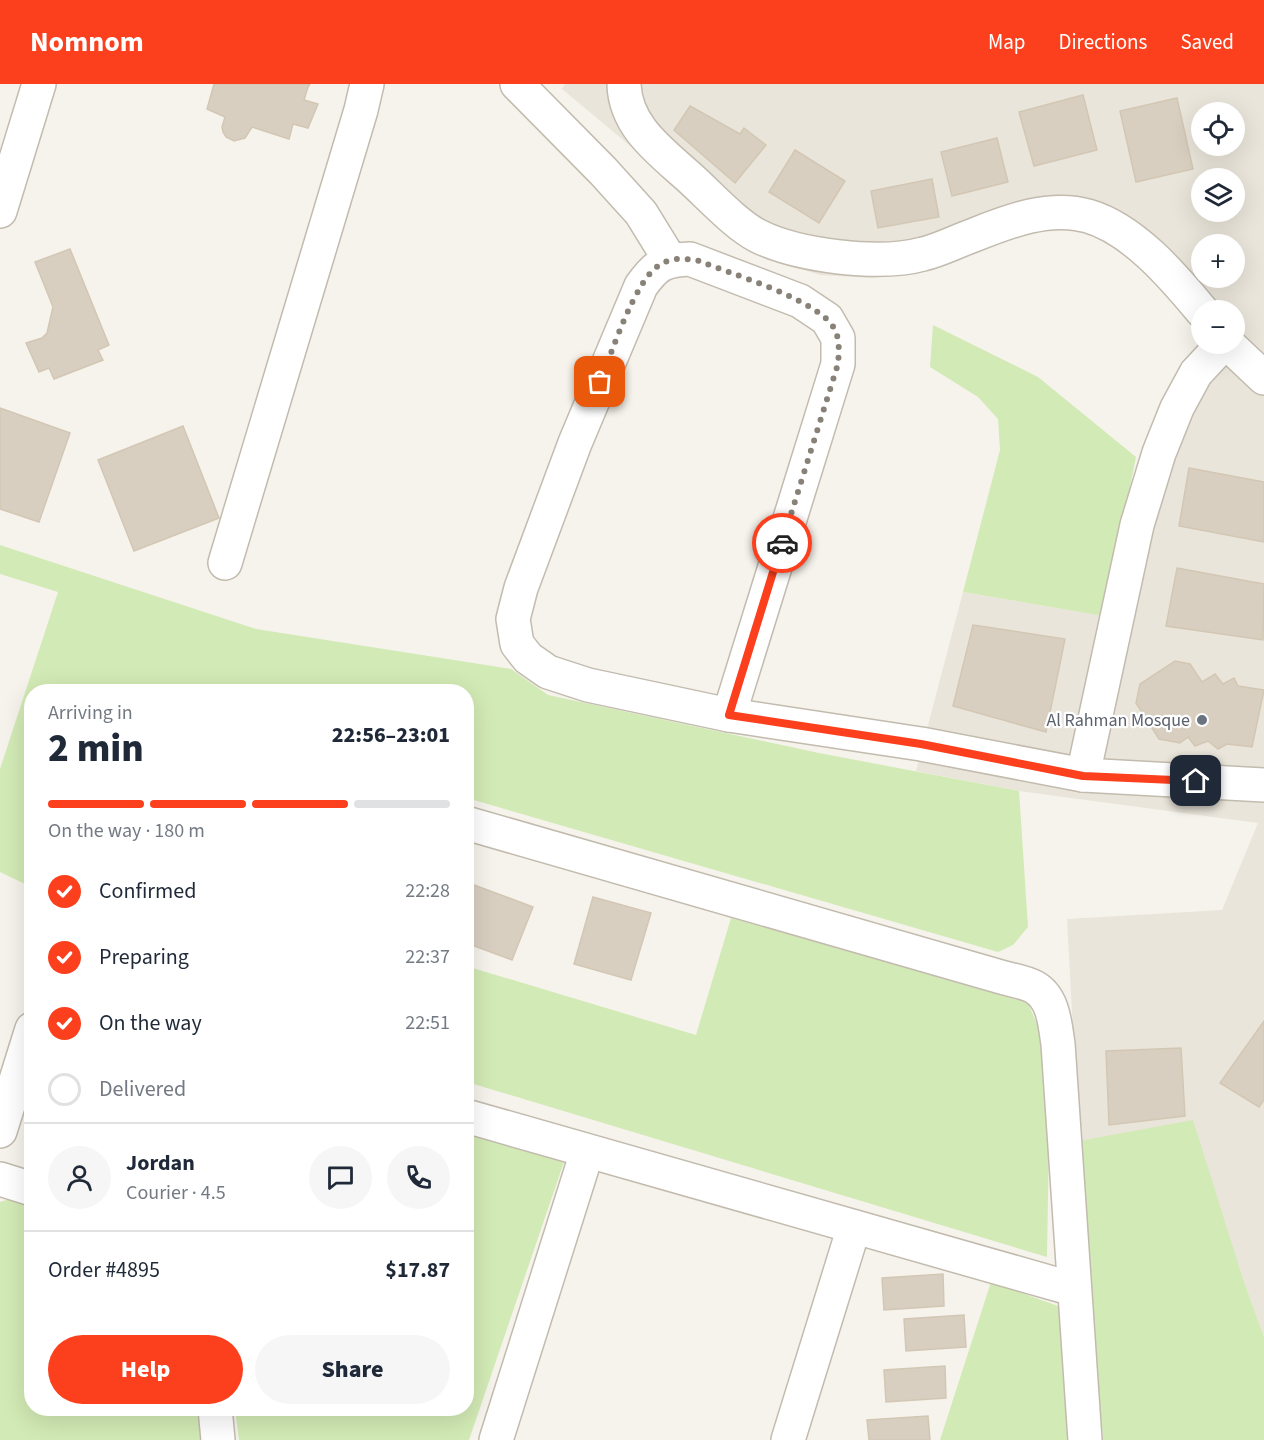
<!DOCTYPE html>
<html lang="en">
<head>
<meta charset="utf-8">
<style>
	body { margin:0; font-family:"Source Sans 3",sans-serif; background:#f6f6f7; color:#1f2937; height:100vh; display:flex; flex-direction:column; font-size:22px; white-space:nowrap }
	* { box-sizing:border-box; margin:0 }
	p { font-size:20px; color:#747a83 }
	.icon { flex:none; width:33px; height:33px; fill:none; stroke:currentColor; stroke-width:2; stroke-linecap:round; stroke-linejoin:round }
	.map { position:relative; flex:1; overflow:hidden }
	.sheet { position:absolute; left:24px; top:600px; width:450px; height:732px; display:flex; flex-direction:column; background:#fff; border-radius:24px; box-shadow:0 6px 24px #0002 }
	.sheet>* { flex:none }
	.controls { position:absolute; left:1191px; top:18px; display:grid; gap:12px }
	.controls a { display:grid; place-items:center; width:54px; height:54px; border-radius:50%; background:#fff; box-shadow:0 6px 24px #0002; font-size:30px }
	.pin { position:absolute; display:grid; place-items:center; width:51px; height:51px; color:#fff; margin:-26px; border-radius:12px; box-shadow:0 3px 9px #0006 }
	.courier { position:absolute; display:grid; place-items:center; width:60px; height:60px; margin:-30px; border:4px solid #fc3f1d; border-radius:50%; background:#fff; color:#222; box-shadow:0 2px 8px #0007 }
	.overview em { font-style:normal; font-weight:800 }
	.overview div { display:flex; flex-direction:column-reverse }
	.overview { display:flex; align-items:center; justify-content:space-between; height:102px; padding:0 24px }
	h1 { font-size:39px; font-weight:800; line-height:45px }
	.bar { display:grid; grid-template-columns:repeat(4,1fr); gap:9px 6px; align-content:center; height:72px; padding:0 24px }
	.bar i { height:8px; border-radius:4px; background:#e0e1e3 }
	.bar .selected { background:#fc3f1d }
	.bar p { grid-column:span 4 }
	.line { display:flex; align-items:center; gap:15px; padding:0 24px; border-top:2px solid #e0e1e3 }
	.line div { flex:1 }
	.round { display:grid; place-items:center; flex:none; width:63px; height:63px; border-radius:32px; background:#f6f6f7 }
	ol { padding:0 24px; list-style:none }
	li { display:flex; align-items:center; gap:18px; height:66px }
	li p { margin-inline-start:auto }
	li .icon { padding:6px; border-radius:50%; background:#fc3f1d; color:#fff; stroke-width:4 }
	li:last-child { color:#747a83 }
	li i { width:33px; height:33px; border:3px solid #e0e1e3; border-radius:50% }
	.primary-button { display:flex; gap:12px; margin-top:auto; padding:12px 24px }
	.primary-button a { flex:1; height:69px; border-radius:36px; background:#fc3f1d; color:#fff; font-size:24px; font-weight:800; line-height:69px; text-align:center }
	.primary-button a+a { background:#f6f6f7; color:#1f2937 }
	header { display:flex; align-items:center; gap:36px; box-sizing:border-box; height:84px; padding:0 30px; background:#fc3f1d; color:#fff }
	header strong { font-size:28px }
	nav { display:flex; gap:33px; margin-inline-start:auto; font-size:21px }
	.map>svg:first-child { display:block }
	.residential { fill:#eae5da; fill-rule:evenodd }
	.green { fill:#d2eab5 }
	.building { fill:#d8cfc1; stroke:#d3c7b4; stroke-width:1.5 }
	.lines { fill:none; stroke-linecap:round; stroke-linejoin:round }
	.minor-casing { stroke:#c2bbae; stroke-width:36 }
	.minor { stroke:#fff; stroke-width:33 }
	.done { stroke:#878178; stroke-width:6; stroke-dasharray:0 10.8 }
	.route { stroke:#fc3f1d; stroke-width:8 }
	.worship-dot { fill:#6b7280; stroke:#fff; stroke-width:2 }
	.labels { text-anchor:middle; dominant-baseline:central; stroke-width:4.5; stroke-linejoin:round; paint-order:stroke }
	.worship-label { font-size:18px; fill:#5b616d; stroke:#fff; text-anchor:end }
</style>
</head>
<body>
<header>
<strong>Nomnom</strong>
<nav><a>Map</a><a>Directions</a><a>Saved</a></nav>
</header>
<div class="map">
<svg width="1264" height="1356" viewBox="0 0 1264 1356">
	<rect width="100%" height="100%" fill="#f6f3ec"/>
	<path class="residential" d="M 565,0 L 1264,0 L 1264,1253 L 1242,1192 L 1079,1057 L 1067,835 L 1222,826 L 1258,739 L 1019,707 L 916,687 L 963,508 L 1129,536 L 1168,378 L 1216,286 L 1234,260 L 1234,226 L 1202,226 L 1202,259 L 1177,215 L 1113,159 L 1069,139 L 1028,147 L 929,186 L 872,194 L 820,191 L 772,176 L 731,156 L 665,91 L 562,5 ZM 1202,28 L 1234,28 L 1234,62 L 1202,62 ZM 1202,94 L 1234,94 L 1234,128 L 1202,128 ZM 1202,160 L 1234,160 L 1234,194 L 1202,194 Z"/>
	<g class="green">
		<path d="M 933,241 L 1038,293 L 1136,373 L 1104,532 L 963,508 L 1000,366 L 998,335 L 978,313 L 930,283 Z"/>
		<path d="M 0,461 L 256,545 L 511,585 L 548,611 L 819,669 L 1019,707 L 1028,843 L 1013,861 L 998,868 L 467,714 L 466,608 L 32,608 L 31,803 L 0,788 L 0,685 L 58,508 L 0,490 Z"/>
		<path d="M 731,834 L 1028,919 L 1040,947 L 1050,992 L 1047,1173 L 467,998 L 466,882 L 696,951 Z"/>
		<path d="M 1193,1036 L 1242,1192 L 1264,1253 L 1264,1356 L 1103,1356 L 1079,1057 Z"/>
		<path d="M 467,1042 L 565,1075 L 469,1356 L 239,1356 L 235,1325 L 466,1324 Z"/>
		<path d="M 16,1113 L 31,1114 L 32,1324 L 204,1325 L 208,1356 L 0,1356 L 0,1118 Z"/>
		<path d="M 991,1198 L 1058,1222 L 1072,1356 L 940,1356 Z"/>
	</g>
	<g class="building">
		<path d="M 214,0 L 310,0 L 308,3 L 304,16 L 318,20 L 308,44 L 293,40 L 289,55 L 252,43 L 245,54 L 234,57 L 226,53 L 223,48 L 222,43 L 225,33 L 207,25 Z"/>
		<path d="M 1083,11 L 1097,66 L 1034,82 L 1019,28 Z"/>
		<path d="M 1177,14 L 1193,85 L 1136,98 L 1120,27 Z"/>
		<path d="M 690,22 L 740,50 L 744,44 L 766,61 L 735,99 L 674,46 Z"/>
		<path d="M 997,54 L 1008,98 L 952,112 L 941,68 Z"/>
		<path d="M 795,66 L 845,97 L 819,139 L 769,108 Z"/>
		<path d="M 932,95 L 939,133 L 878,144 L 871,107 Z"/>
		<path d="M 70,165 L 109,261 L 98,266 L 103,276 L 54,295 L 49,284 L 39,288 L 26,259 L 42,254 L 47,249 L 53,223 L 35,178 Z"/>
		<path d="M 0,324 L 70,349 L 39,438 L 0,425 Z"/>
		<path d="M 183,342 L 219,434 L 134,467 L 98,376 Z"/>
		<path d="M 1189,384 L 1264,398 L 1264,458 L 1179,442 Z"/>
		<path d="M 1177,484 L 1264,500 L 1263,556 L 1166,542 Z"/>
		<path d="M 973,541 L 1065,555 L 1046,648 L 953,622 Z"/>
		<path d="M 1175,577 L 1190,580 L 1202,598 L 1215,590 L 1223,600 L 1234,594 L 1238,602 L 1264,606 L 1252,663 L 1227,660 L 1218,665 L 1208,657 L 1195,662 L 1188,653 L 1180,659 L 1159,655 L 1136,619 L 1140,600 Z"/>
		<path d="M 466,798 L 533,823 L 512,876 L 466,859 Z"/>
		<path d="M 593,813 L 651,829 L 631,896 L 574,880 Z"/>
		<path d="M 1264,937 L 1264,1016 L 1259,1023 L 1220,999 Z"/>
		<path d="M 1181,964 L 1185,1032 L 1109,1041 L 1106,967 Z"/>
		<path d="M 943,1190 L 944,1222 L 884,1226 L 882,1194 Z"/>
		<path d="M 964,1231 L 966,1263 L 906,1267 L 904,1235 Z"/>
		<path d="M 945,1282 L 946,1314 L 886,1318 L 884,1286 Z"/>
		<path d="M 928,1332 L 930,1356 L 869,1356 L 867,1336 Z"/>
	</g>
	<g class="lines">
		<g class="minor-casing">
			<g id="minor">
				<path d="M 517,0 L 603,87 L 641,129 L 670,176"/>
				<path d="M 624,0 C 625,42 660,67 689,93 C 709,111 735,140 758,152 C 798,172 880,182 923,170 C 940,166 957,157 974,151 C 1009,137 1050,121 1088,132 C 1133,145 1173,192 1202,227"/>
				<path d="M 0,127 L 39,0"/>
				<path d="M 690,175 L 800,217 L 827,235 L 838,254 L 838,280 L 729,631 L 588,601 L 548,588 L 528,574 L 517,560 L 513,535 L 521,504 L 575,359 L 641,202 C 656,181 663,176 690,175 Z"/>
				<path d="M 1228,260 L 1264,294"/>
				<path d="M 225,479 L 361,26 L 367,0"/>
				<path d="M 729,631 L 921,660 L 1083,691 L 1264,701"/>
				<path d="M 1083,691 L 1137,441 L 1159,369 L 1177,324 L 1196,289 L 1223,260"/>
				<path d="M 466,739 L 1001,893 C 1011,896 1025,898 1034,903 C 1054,914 1055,941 1058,960 L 1085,1356"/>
				<path d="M 466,1032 L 1073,1205"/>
				<path d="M 0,1047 L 32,945"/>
				<path d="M 0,1095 L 32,1105"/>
				<path d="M 215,1324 L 218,1356"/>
				<path d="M 496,1356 L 587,1068"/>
				<path d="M 788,1356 L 854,1143"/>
			</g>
		</g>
		<use href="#minor" class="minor"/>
	</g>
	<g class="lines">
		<path class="done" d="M 600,298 C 612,268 634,199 658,182 C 670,173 686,174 699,177 C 731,190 817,215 834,244 C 840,255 839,267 838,280 L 782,459"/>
		<path class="route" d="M 782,459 L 729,631 L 921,660 L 1083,692 L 1196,697"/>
	</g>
	<circle class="worship-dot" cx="1202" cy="636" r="6"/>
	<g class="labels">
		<g class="worship-label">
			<text x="1190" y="636">Al Rahman Mosque</text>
		</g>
	</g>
</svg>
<div class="controls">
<a><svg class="icon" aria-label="locate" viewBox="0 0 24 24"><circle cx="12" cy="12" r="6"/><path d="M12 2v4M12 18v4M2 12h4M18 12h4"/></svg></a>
<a><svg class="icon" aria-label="layers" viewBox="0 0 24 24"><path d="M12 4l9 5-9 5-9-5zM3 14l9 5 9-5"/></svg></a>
<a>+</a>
<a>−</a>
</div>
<div class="pin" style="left:600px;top:298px;background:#ea580c"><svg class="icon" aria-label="bag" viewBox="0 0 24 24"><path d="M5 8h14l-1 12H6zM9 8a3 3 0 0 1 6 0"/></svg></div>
<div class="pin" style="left:1196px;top:697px;background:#1f2937"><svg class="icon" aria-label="home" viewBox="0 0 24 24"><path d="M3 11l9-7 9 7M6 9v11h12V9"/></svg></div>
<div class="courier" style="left:782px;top:459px"><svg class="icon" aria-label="car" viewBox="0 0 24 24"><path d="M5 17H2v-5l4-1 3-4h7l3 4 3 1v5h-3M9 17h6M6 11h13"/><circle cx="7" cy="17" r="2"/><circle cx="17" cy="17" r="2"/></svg></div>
<section class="sheet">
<div class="overview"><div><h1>2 min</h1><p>Arriving in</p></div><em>22:56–23:01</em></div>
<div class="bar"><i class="selected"></i><i class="selected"></i><i class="selected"></i><i></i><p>On the way · 180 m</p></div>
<ol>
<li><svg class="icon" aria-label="check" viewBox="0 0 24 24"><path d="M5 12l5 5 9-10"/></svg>Confirmed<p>22:28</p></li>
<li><svg class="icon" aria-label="check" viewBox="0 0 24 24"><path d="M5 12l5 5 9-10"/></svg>Preparing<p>22:37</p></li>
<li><svg class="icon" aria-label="check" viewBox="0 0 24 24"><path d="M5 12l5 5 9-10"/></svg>On the way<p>22:51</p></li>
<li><i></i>Delivered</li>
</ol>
<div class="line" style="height:108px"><a class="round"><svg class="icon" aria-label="person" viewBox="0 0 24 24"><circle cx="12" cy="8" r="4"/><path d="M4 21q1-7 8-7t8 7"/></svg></a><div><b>Jordan</b><p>Courier · 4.5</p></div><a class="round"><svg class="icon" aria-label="chat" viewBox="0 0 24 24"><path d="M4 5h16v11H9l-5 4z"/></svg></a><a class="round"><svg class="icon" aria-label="phone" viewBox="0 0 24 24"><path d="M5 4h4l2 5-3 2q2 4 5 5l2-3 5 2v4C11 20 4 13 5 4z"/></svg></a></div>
<div class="line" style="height:78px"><div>Order #4895</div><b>$17.87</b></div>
<div class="primary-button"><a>Help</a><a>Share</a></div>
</section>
</div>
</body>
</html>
